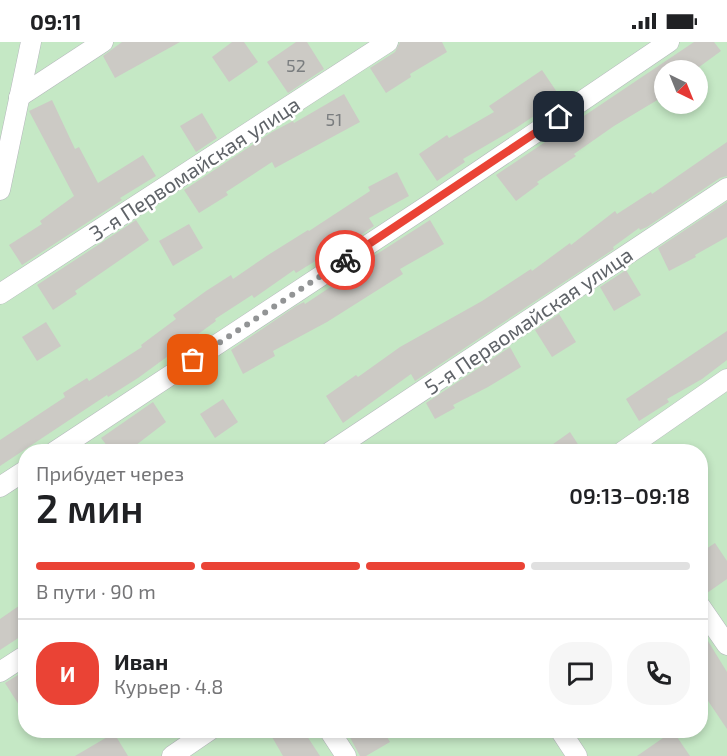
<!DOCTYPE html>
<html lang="ru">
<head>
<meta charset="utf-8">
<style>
	body { margin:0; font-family:"Exo 2",sans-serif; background:#f6f6f6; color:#202124; height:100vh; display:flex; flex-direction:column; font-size:22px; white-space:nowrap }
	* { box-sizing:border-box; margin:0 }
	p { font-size:20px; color:#757577 }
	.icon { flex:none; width:33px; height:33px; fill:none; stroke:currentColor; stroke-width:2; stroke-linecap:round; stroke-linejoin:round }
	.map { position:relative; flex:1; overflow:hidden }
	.side { position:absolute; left:18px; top:402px; width:690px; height:294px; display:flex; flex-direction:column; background:#fff; border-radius:24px; box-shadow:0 3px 9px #0003 }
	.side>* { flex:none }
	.needle { width:39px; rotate:137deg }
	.tools { position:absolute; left:654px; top:18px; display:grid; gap:12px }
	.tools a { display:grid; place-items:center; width:54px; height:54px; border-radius:50%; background:#fff; box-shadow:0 3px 9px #0003; font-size:30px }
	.pin { position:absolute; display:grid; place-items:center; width:51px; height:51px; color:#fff; margin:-26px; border-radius:12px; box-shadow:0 3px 9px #0006 }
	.courier { position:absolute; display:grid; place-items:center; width:60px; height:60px; margin:-30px; border:4px solid #ea4335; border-radius:50%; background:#fff; color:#222; box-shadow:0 2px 8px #0007 }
	.headline em { font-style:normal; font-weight:600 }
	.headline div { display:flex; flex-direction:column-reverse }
	.headline { display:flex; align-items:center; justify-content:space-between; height:102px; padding:0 18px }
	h1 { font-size:39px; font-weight:600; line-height:45px }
	.bar { display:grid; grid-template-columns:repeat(4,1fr); gap:9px 6px; align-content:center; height:72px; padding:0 18px }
	.bar i { height:8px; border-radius:4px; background:#e0e0e0 }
	.bar .on { background:#ea4335 }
	.bar p { grid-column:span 4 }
	.line { display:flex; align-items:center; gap:15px; padding:0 18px; border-top:2px solid #e0e0e0 }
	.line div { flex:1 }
	.round { display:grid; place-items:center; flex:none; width:63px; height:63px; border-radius:24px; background:#f6f6f6 }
	.status { display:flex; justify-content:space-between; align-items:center; height:42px; padding:0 30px; background:#fff; direction:ltr }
	.status svg { height:16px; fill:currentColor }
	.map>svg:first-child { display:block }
	.green { fill:#c5e8c5; fill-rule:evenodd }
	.building { fill:#cccac5 }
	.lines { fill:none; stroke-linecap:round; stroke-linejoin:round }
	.street-casing { stroke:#b5b8bc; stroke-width:21 }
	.street { stroke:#fff; stroke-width:20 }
	.done { stroke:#929495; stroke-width:6; stroke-dasharray:0 10.8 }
	.route { stroke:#ea4335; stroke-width:8 }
	.labels { text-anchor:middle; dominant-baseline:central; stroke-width:5; stroke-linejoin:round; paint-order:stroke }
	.number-label { font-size:18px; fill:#7a7d7f }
	.street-label { font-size:21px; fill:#5f6368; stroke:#fff }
</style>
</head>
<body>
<div class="status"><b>09:11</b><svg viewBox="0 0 49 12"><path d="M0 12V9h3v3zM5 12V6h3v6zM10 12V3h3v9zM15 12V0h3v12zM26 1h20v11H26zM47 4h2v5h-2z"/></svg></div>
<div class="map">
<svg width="727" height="714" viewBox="0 0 727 714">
	<rect width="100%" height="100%" fill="#f1efe8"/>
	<path class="green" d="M 0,0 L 727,0 L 727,714 L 0,714 ZM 664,28 L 698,28 L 698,62 L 664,62 ZM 26,410 L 700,410 L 700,688 L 26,688 Z"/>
	<g class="building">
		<path d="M 122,0 L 180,0 L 115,36 L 103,14 Z"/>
		<path d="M 232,0 L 244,0 L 258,20 L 229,40 L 212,15 Z"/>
		<path d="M 296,0 L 307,0 L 324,27 L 288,51 L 267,20 Z"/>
		<path d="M 400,0 L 442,0 L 447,10 L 410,32 L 411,35 L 386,51 L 370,26 L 395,10 Z"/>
		<path d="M 694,0 L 714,0 L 721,9 L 695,28 L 664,28 L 664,54 L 614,84 L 574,112 L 576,114 L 537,140 L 539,142 L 516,159 L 496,133 Z"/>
		<path d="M 542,28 L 561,56 L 516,86 L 463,117 L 465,120 L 437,139 L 419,112 L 447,93 L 449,96 L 494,70 L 489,64 Z"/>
		<path d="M 344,52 L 360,80 L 275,126 L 272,120 L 226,150 L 228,153 L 199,171 L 184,148 L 272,90 L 293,79 L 294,81 Z"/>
		<path d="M 52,58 L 75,107 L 79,105 L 98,141 L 143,113 L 156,134 L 120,156 L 122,158 L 22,223 L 9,203 L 42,182 L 40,179 L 74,154 L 29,69 Z"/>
		<path d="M 202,71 L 217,96 L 196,110 L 180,84 Z"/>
		<path d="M 727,100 L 727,134 L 720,136 L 647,185 L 640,188 L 639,186 L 613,205 L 614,207 L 415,339 L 411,332 L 343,381 L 326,354 L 356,333 L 358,335 L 400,305 L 482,259 L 531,227 L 532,229 L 570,201 L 571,203 L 615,169 L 617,172 L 651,150 L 652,152 Z"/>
		<path d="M 397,130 L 409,154 L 369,176 L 374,184 L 343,205 L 341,203 L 338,205 L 296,231 L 294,228 L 254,256 L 252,253 L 215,277 L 216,279 L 138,336 L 108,355 L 107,353 L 0,424 L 0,398 L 65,355 L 63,351 L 87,336 L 89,339 L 142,305 L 141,303 L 176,277 L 173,273 L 206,249 L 231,233 L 233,237 L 268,213 L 308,188 L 309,189 L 370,149 L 368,145 Z"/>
		<path d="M 727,160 L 727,195 L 695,213 L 696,215 L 669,229 L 658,206 Z"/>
		<path d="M 136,178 L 149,198 L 75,249 L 77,252 L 53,268 L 37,243 Z"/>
		<path d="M 430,178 L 444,202 L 400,227 L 403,232 L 327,280 L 273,309 L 275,314 L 243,332 L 231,308 L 296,264 L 304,260 L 305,262 L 356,228 L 355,226 Z"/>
		<path d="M 189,182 L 203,206 L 173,224 L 159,199 Z"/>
		<path d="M 626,228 L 641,253 L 614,269 L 600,245 Z"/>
		<path d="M 559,272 L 576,300 L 552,315 L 535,288 Z"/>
		<path d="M 46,280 L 61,304 L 37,319 L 22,295 Z"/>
		<path d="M 727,289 L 727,318 L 702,337 L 667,357 L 669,360 L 639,379 L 626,357 Z"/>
		<path d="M 510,305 L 521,325 L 488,345 L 453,363 L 455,366 L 435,377 L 426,361 Z"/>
		<path d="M 223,357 L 238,380 L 215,396 L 200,372 Z"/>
		<path d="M 153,360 L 166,380 L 127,410 L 112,410 L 101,396 Z"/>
		<path d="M 570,390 L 583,410 L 542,410 Z"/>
		<path d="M 715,501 L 727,519 L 727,537 L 707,551 L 700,542 L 700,511 Z"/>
		<path d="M 26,559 L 26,591 L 0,608 L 0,577 Z"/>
		<path d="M 700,586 L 727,630 L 727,687 L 700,647 Z"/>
		<path d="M 26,628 L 26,674 L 5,641 Z"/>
		<path d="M 268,688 L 303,688 L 320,714 L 283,714 Z"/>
		<path d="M 346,688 L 383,688 L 390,700 L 366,714 L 360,714 Z"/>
		<path d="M 673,689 L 690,714 L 637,714 Z"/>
		<path d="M 114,691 L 128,714 L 75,714 Z"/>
	</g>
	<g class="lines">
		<g class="street-casing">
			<g id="street">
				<path d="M 19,55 L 103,0"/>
				<path d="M 0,148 L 31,0"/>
				<path d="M 0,252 L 388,0"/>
				<path d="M 54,410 L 430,162 L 669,0"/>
				<path d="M 330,410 L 727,146"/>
				<path d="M 622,410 L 727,337"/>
				<path d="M 0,445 L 26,428"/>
				<path d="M 700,564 L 727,603"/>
				<path d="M 0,630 L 26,613"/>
				<path d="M 329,688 L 346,714"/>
				<path d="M 560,688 L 577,714"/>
				<path d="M 172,714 L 210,688"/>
			</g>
		</g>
		<use href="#street" class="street"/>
	</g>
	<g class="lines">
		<path class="done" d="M 193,318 L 345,218"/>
		<path class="route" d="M 345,218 L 559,75"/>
	</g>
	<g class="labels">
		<g class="number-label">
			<text x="296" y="23">52</text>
			<text x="334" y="77">51</text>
		</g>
		<g class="street-label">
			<text transform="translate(194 126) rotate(-33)">3-я Первомайская улица</text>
			<text transform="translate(528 278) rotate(-34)">5-я Первомайская улица</text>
		</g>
	</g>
</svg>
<div class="tools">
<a><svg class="needle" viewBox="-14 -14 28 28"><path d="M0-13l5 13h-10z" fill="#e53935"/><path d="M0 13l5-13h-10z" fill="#757577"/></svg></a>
</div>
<div class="pin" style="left:193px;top:318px;background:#ea580c"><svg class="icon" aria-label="bag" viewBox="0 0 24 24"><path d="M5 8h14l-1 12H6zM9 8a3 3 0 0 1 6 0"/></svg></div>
<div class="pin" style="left:559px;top:75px;background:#1f2937"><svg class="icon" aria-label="home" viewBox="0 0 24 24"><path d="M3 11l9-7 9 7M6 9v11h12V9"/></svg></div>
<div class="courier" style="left:345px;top:218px"><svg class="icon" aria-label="bike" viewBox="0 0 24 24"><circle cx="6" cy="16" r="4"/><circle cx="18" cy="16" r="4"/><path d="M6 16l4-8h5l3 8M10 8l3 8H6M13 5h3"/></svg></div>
<section class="side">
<div class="headline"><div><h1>2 мин</h1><p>Прибудет через</p></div><em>09:13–09:18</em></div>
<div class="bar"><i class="on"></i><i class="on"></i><i class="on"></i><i></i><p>В пути · 90 m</p></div>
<div class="line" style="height:108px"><b class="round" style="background:#ea4335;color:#fff">И</b><div><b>Иван</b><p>Курьер · 4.8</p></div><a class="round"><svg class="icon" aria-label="chat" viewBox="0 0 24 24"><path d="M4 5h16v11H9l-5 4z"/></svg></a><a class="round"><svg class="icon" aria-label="phone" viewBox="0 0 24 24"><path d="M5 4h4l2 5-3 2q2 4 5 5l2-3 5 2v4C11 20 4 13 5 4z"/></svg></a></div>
</section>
</div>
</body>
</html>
